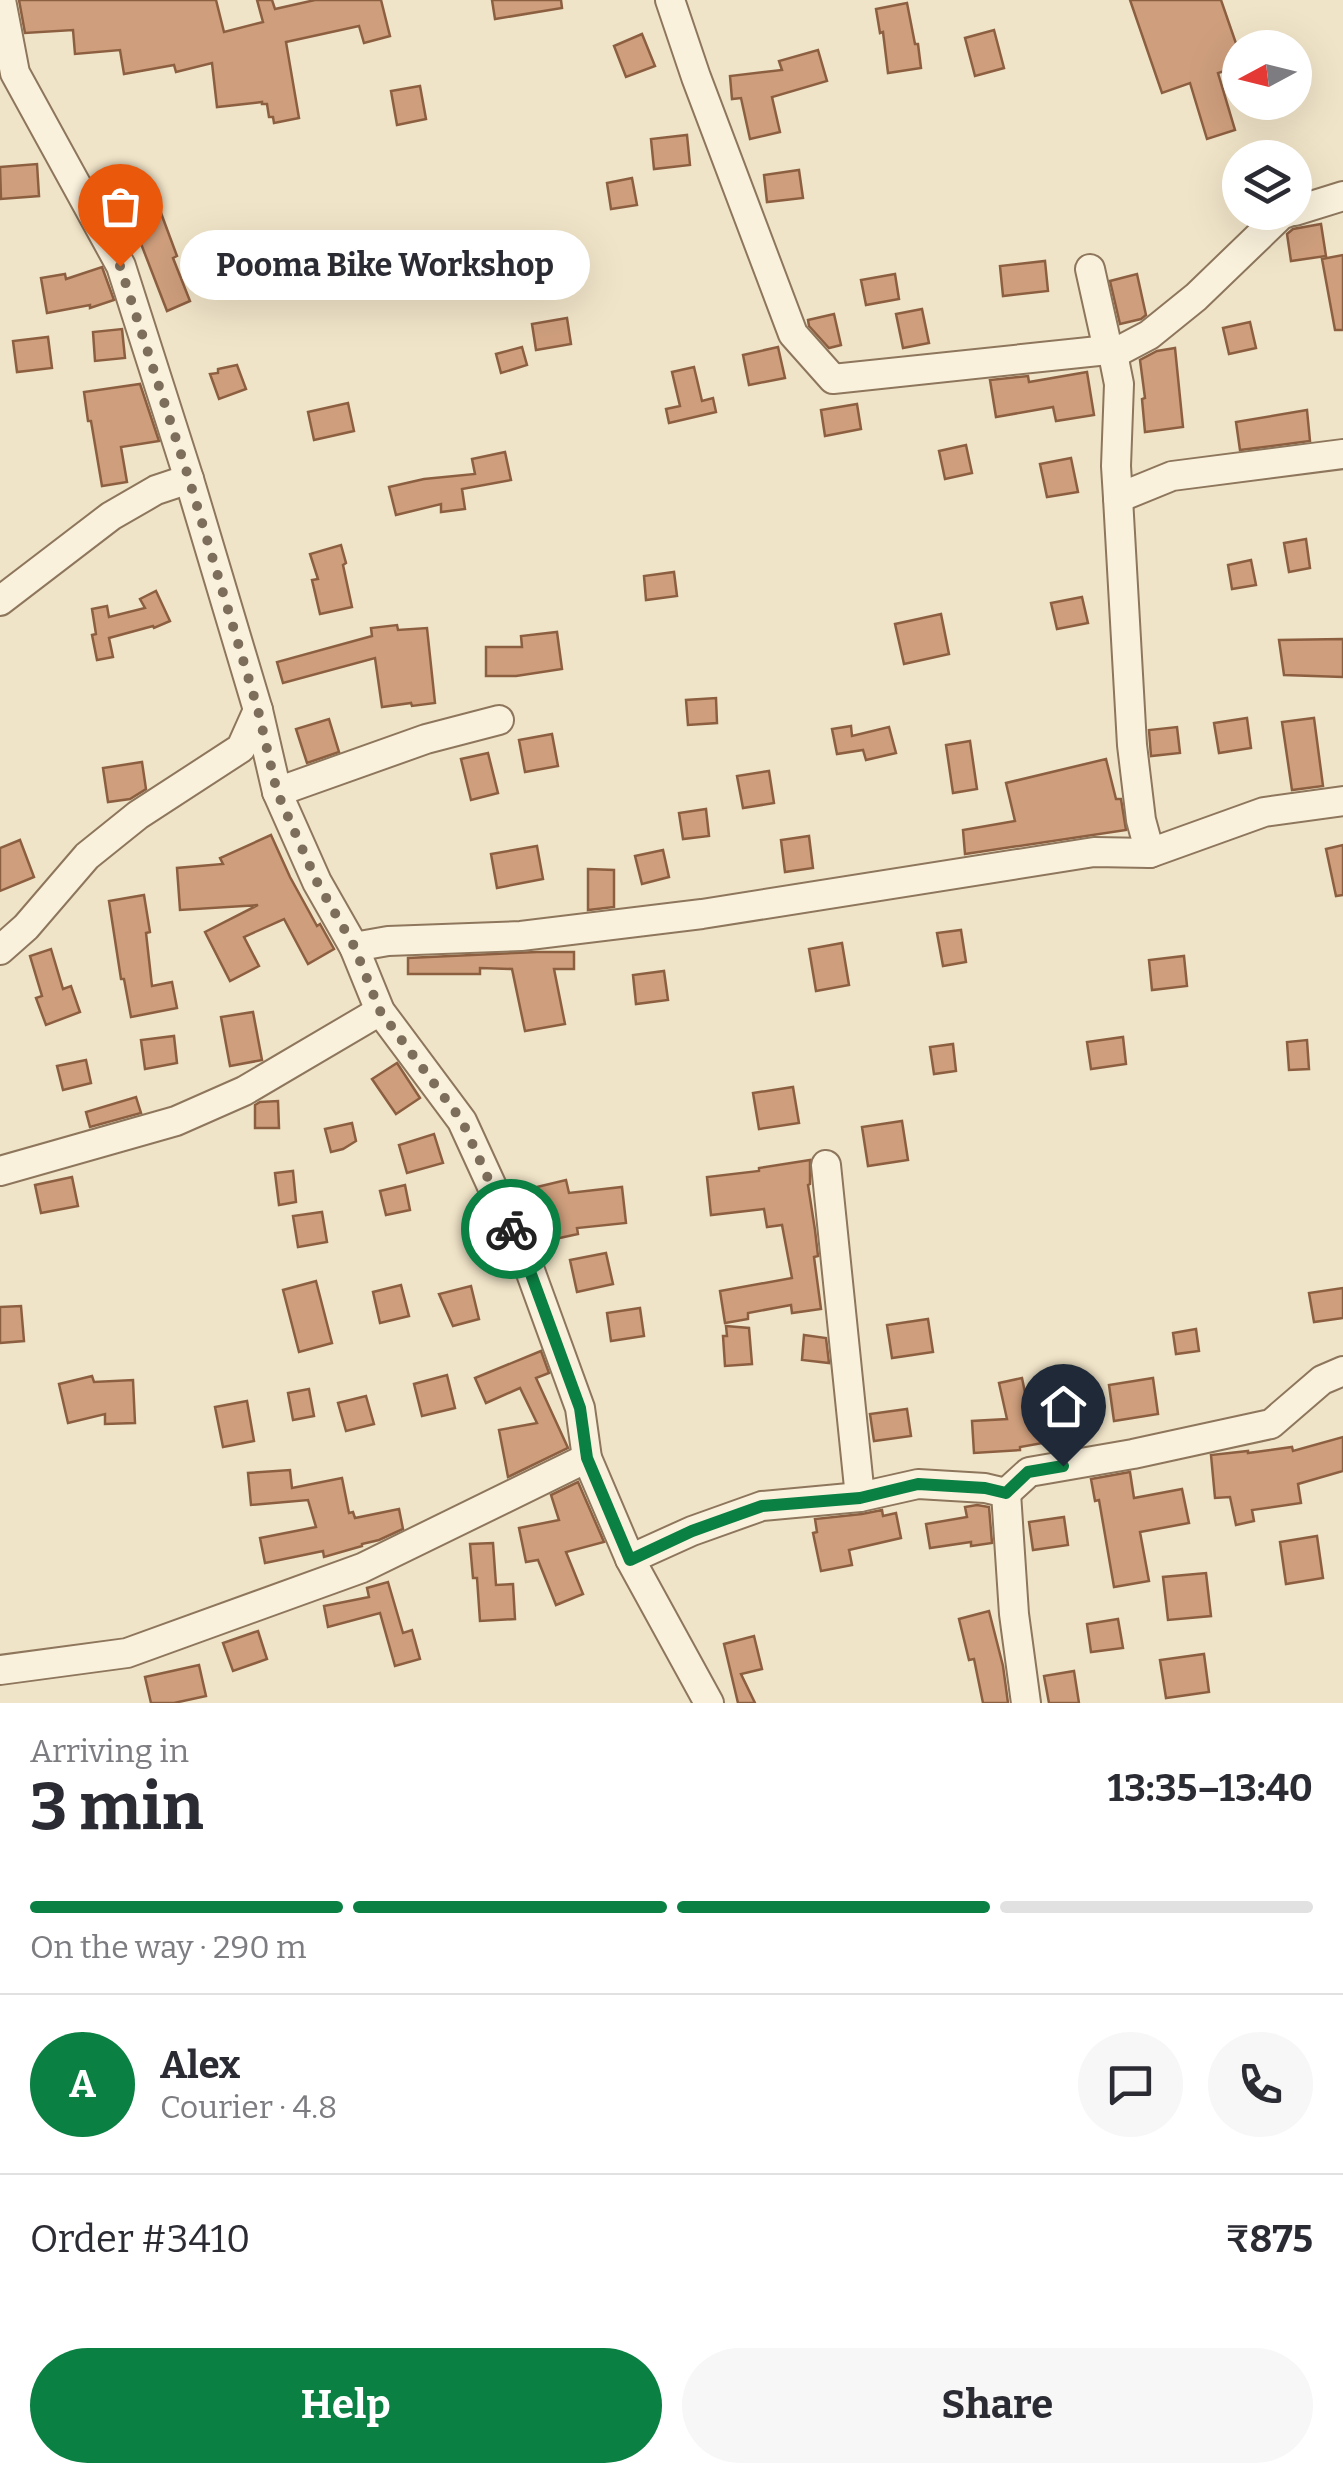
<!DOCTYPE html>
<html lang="en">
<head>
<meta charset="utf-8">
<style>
	body { margin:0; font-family:Bitter,serif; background:#f7f7f7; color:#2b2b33; height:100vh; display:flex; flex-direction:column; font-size:38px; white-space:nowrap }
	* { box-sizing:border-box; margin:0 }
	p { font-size:32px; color:#7c7c81 }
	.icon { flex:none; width:55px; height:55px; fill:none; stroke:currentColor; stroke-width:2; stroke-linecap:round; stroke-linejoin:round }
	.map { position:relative; height:1703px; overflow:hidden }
	.side { display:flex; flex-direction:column; background:#fff; flex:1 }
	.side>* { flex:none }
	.needle { width:65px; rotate:263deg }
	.tools { position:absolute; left:1222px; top:30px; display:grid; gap:20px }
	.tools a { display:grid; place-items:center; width:90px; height:90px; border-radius:50%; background:#fff; box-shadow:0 10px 40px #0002; font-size:50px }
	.pin { position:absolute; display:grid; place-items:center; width:85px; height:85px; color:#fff; margin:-102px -42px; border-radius:50% 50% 50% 0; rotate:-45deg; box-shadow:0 0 10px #0007 }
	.pin .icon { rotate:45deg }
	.courier { position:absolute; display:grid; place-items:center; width:100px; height:100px; margin:-50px; border:8px solid #0b8043; border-radius:50%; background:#fff; color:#222; box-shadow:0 2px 12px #0007 }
	.bubble { position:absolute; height:70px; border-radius:35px; background:#fff; box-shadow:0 10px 40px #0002; font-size:32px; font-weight:700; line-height:70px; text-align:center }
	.head em { font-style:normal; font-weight:700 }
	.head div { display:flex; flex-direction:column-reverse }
	.head { display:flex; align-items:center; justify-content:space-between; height:170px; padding:0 30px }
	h1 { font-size:65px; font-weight:700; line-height:75px }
	.bar { display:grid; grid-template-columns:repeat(4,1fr); gap:15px 10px; align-content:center; height:120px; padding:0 30px }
	.bar i { height:12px; border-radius:8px; background:#e1e1e2 }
	.bar .active { background:#0b8043 }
	.bar p { grid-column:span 4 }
	.line { display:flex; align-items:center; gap:25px; padding:0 30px; border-top:2px solid #e1e1e2 }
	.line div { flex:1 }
	.round { display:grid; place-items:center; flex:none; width:105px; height:105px; border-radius:52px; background:#f7f7f7 }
	.button { display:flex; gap:20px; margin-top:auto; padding:20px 30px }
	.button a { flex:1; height:115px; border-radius:60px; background:#0b8043; color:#fff; font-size:40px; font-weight:700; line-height:115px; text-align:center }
	.button a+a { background:#f7f7f7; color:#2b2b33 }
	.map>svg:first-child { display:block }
	.building { fill:#cf9f7d; stroke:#8d5f41; stroke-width:2.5 }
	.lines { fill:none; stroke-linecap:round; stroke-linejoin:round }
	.minor-casing { stroke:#8d765c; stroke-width:32 }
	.minor { stroke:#faf1dc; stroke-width:28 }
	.done { stroke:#7c6e5b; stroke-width:10; stroke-dasharray:0 18 }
	.route { stroke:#0b8043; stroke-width:12 }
</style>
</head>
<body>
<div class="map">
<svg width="1343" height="1703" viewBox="0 0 1343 1703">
	<rect width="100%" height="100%" fill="#f0e4c8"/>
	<g class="building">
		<path d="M 19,0 L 216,0 L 224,32 L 263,22 L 257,0 L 272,0 L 275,9 L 315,0 L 381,0 L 390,36 L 364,43 L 359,26 L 286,42 L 299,118 L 274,123 L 273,117 L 269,117 L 267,104 L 262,104 L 262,102 L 217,107 L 212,63 L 176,72 L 174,65 L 124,74 L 120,50 L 75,54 L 73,30 L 25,33 Z"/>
		<path d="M 492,0 L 561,0 L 562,8 L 495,19 Z"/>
		<path d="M 1130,0 L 1221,0 L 1240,55 L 1240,66 L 1218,73 L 1235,130 L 1207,139 L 1190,83 L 1162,93 Z"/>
		<path d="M 907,3 L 915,44 L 918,44 L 921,68 L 888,73 L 883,32 L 880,33 L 876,9 Z"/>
		<path d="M 994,30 L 1004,68 L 975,76 L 965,38 Z"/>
		<path d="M 642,34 L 655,66 L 626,77 L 614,46 Z"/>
		<path d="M 818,50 L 827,81 L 772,97 L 780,132 L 750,139 L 741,98 L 732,99 L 730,76 L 782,70 L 779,61 Z"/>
		<path d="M 420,86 L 426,119 L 397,125 L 391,91 Z"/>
		<path d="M 687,135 L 690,165 L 654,169 L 651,139 Z"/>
		<path d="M 37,164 L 39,196 L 1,199 L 0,167 Z"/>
		<path d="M 799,170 L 803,198 L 767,202 L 764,175 Z"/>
		<path d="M 632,178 L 637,205 L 611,209 L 607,183 Z"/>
		<path d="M 161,213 L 177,256 L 173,258 L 190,301 L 167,311 L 133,223 Z"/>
		<path d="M 1321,224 L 1326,256 L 1291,261 L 1287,234 L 1293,229 Z"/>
		<path d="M 1343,255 L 1343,330 L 1335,330 L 1322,259 Z"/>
		<path d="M 1045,261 L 1048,291 L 1003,296 L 1000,266 Z"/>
		<path d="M 102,267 L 114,300 L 90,308 L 90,305 L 47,313 L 41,278 L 65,274 L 66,279 Z"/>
		<path d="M 895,274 L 899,299 L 866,305 L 861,280 Z"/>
		<path d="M 1137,274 L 1146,315 L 1141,319 L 1120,324 L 1110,281 Z"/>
		<path d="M 922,309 L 929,343 L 903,348 L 896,314 Z"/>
		<path d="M 834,314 L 841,345 L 829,348 L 809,326 L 808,320 Z"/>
		<path d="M 567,318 L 571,344 L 536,350 L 532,324 Z"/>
		<path d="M 1250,322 L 1256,348 L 1229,354 L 1223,328 Z"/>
		<path d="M 122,329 L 125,358 L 95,361 L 93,332 Z"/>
		<path d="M 48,337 L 52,368 L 17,372 L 13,341 Z"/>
		<path d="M 522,347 L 527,365 L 501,373 L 496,354 Z"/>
		<path d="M 778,347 L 785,378 L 749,385 L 743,355 Z"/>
		<path d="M 1175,348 L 1183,427 L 1145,432 L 1142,399 L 1145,398 L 1140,360 L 1157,351 Z"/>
		<path d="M 237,365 L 246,389 L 219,399 L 210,374 L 218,373 L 218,369 Z"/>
		<path d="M 694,367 L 702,401 L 713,398 L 716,412 L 669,423 L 666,409 L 680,406 L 672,372 Z"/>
		<path d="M 1087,372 L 1094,415 L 1056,421 L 1053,407 L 996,417 L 990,380 L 1028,376 L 1029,382 Z"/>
		<path d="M 140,384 L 159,441 L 121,447 L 127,482 L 102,486 L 91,421 L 88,421 L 84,392 Z"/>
		<path d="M 348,403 L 354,431 L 314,440 L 308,412 Z"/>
		<path d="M 857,404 L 861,429 L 825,436 L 821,410 Z"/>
		<path d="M 1307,410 L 1310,441 L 1240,450 L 1236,422 Z"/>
		<path d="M 966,445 L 972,473 L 945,479 L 939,451 Z"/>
		<path d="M 505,452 L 511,480 L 462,489 L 465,509 L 441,512 L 441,504 L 396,515 L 389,487 L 424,479 L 475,474 L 472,459 Z"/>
		<path d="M 1071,458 L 1078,492 L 1047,497 L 1040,464 Z"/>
		<path d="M 1306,539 L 1310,568 L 1289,572 L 1284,543 Z"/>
		<path d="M 341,545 L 346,563 L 343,565 L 352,607 L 320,614 L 312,580 L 318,579 L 310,554 Z"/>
		<path d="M 1251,560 L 1256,585 L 1232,589 L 1228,565 Z"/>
		<path d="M 674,572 L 677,596 L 646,600 L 644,576 Z"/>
		<path d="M 156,591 L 170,621 L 154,628 L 153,626 L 109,638 L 113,657 L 97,660 L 92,635 L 96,634 L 92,609 L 107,606 L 109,617 L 145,608 L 140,599 Z"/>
		<path d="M 1082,597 L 1088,623 L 1057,629 L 1051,603 Z"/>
		<path d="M 941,614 L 949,654 L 904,664 L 895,624 Z"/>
		<path d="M 397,625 L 398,630 L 427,628 L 435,703 L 412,706 L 411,703 L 382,707 L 375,658 L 283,683 L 277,662 L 372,636 L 371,628 Z"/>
		<path d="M 557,632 L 562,669 L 516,676 L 486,676 L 486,647 L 522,647 L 521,636 Z"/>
		<path d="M 1343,639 L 1343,677 L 1284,675 L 1279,640 Z"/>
		<path d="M 716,698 L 717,723 L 688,725 L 686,700 Z"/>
		<path d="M 1247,718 L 1251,748 L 1219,753 L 1214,723 Z"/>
		<path d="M 1314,718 L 1323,786 L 1292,790 L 1282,722 Z"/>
		<path d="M 329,719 L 339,752 L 307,763 L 296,729 Z"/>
		<path d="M 851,726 L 852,736 L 889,727 L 896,753 L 866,760 L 863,750 L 837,754 L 832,729 Z"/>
		<path d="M 1177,727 L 1180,753 L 1151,756 L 1149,730 Z"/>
		<path d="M 552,734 L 558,766 L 525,772 L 519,740 Z"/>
		<path d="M 970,741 L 977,789 L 953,793 L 946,745 Z"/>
		<path d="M 488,753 L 498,793 L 471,800 L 461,759 Z"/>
		<path d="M 1106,759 L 1116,799 L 1121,799 L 1126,830 L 965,854 L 963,830 L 1015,821 L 1006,783 Z"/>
		<path d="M 142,762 L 146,789 L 130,799 L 108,802 L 103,768 Z"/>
		<path d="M 769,771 L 774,803 L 743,808 L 737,776 Z"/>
		<path d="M 706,809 L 709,836 L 683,839 L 679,813 Z"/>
		<path d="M 271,835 L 290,877 L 317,926 L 320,924 L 334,949 L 308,964 L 284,919 L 244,937 L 259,966 L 230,981 L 205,932 L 258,905 L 180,910 L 177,868 L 223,864 L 220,858 Z"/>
		<path d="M 809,836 L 813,868 L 785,872 L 781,840 Z"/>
		<path d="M 20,840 L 34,877 L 0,891 L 0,848 Z"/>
		<path d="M 1343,845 L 1343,895 L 1336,896 L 1326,849 Z"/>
		<path d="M 537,846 L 543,879 L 497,888 L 491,854 Z"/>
		<path d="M 663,850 L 669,877 L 642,884 L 635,856 Z"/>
		<path d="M 588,869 L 614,870 L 614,907 L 588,910 Z"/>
		<path d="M 144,895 L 150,932 L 146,933 L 152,986 L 172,982 L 177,1008 L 131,1017 L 124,979 L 121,979 L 109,901 Z"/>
		<path d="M 961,930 L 966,962 L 943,966 L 937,933 Z"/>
		<path d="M 842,943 L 849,985 L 816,991 L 809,949 Z"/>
		<path d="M 51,949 L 63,989 L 71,986 L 80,1012 L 46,1025 L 36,998 L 42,996 L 30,956 Z"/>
		<path d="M 537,952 L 574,952 L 574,969 L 554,969 L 565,1024 L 525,1031 L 512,969 L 480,968 L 480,974 L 408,974 L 408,958 Z"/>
		<path d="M 1184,956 L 1187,986 L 1152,990 L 1149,960 Z"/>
		<path d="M 664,971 L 668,1000 L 636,1004 L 633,975 Z"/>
		<path d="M 253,1012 L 262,1060 L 230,1066 L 221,1017 Z"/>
		<path d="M 174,1036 L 177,1063 L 145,1069 L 141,1040 Z"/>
		<path d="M 1123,1037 L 1126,1064 L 1091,1069 L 1087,1042 Z"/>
		<path d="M 1307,1040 L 1309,1069 L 1289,1070 L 1287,1042 Z"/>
		<path d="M 953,1044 L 956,1071 L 934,1074 L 930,1047 Z"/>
		<path d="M 86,1060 L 91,1083 L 63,1090 L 57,1066 Z"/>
		<path d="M 397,1063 L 420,1098 L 396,1114 L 372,1079 Z"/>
		<path d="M 793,1087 L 799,1123 L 759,1129 L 753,1093 Z"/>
		<path d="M 136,1097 L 141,1113 L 90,1127 L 86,1112 Z"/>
		<path d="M 278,1101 L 279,1128 L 255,1128 L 255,1105 L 260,1102 Z"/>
		<path d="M 902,1121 L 908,1160 L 868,1166 L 862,1127 Z"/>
		<path d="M 352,1123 L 356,1141 L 343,1149 L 331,1152 L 325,1129 Z"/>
		<path d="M 434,1134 L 443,1163 L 407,1173 L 399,1145 Z"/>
		<path d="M 810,1160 L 810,1184 L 808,1185 L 815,1230 L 818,1256 L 814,1257 L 821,1309 L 792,1313 L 791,1305 L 748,1313 L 748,1319 L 725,1323 L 720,1291 L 792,1278 L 782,1225 L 767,1227 L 764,1209 L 711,1215 L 707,1177 L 759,1171 L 759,1168 Z"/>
		<path d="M 293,1171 L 296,1202 L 279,1205 L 275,1173 Z"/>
		<path d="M 72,1177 L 78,1206 L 41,1213 L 35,1185 Z"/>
		<path d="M 566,1180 L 569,1193 L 622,1187 L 626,1223 L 577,1228 L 578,1234 L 555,1239 L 548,1206 L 538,1209 L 533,1188 Z"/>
		<path d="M 405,1185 L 410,1210 L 386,1215 L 380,1191 Z"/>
		<path d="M 322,1212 L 327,1242 L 298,1247 L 293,1216 Z"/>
		<path d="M 606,1253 L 613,1284 L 577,1292 L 570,1260 Z"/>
		<path d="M 316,1281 L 332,1343 L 299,1352 L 283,1290 Z"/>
		<path d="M 401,1285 L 409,1316 L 380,1323 L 373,1292 Z"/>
		<path d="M 471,1286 L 479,1319 L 453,1326 L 439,1294 Z"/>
		<path d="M 1343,1288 L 1343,1318 L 1314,1322 L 1309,1293 Z"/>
		<path d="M 21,1306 L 24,1341 L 0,1343 L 0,1307 Z"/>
		<path d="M 640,1308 L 644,1336 L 611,1341 L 607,1313 Z"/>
		<path d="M 928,1319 L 933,1352 L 892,1358 L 887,1325 Z"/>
		<path d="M 726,1326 L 749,1328 L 752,1364 L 725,1366 L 723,1336 L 727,1336 Z"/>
		<path d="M 1196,1329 L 1199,1351 L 1176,1354 L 1173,1333 Z"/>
		<path d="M 804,1335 L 826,1338 L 829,1363 L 802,1360 Z"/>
		<path d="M 541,1351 L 549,1373 L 536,1378 L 568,1448 L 508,1477 L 499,1430 L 537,1423 L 520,1388 L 486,1403 L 475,1378 Z"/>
		<path d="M 447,1375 L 455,1408 L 422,1416 L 414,1384 Z"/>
		<path d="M 92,1376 L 94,1382 L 133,1380 L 135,1423 L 105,1424 L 105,1414 L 68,1423 L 59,1384 Z"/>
		<path d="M 1022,1378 L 1028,1407 L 1070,1400 L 1076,1437 L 1020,1447 L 1020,1450 L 974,1453 L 972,1421 L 1007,1419 L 999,1383 Z"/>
		<path d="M 1153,1378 L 1158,1414 L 1114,1421 L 1109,1385 Z"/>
		<path d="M 309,1389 L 314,1416 L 293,1420 L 288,1393 Z"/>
		<path d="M 366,1396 L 374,1424 L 346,1431 L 338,1403 Z"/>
		<path d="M 247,1401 L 254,1441 L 223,1447 L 215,1407 Z"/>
		<path d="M 907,1409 L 911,1436 L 874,1441 L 870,1414 Z"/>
		<path d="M 1343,1437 L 1343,1471 L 1298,1484 L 1301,1503 L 1252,1510 L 1254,1521 L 1236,1525 L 1230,1497 L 1215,1498 L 1211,1455 L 1248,1451 L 1248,1453 L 1292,1447 L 1293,1451 Z"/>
		<path d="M 290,1470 L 292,1488 L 342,1478 L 349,1513 L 353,1512 L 355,1518 L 399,1509 L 403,1529 L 379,1540 L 362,1544 L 362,1546 L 324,1557 L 323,1551 L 265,1563 L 260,1538 L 316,1527 L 308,1500 L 251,1505 L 248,1473 Z"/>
		<path d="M 1130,1472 L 1134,1498 L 1182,1489 L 1189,1523 L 1140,1532 L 1149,1581 L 1114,1587 L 1099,1500 L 1095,1501 L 1091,1479 Z"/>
		<path d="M 578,1482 L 604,1542 L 566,1552 L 583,1594 L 556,1605 L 538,1560 L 526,1562 L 519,1528 L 559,1520 L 551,1495 Z"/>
		<path d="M 977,1505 L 989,1507 L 992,1543 L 971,1546 L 971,1542 L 930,1548 L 926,1524 L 967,1517 L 965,1507 Z"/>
		<path d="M 882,1510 L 883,1516 L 896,1513 L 901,1538 L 849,1550 L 852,1565 L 821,1571 L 813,1533 L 817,1532 L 815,1519 L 862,1514 Z"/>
		<path d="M 1064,1517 L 1068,1545 L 1033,1550 L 1029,1522 Z"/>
		<path d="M 1317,1536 L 1323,1578 L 1286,1584 L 1280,1542 Z"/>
		<path d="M 493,1543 L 496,1585 L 513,1584 L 515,1619 L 480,1621 L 477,1578 L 473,1578 L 470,1544 Z"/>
		<path d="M 1206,1573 L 1211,1616 L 1168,1620 L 1163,1577 Z"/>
		<path d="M 388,1582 L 403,1633 L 412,1630 L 420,1659 L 395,1666 L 380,1613 L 328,1627 L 324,1606 L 369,1597 L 367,1588 Z"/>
		<path d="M 989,1611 L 1003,1666 L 1008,1703 L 983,1703 L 974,1659 L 969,1660 L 959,1619 Z"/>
		<path d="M 1118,1619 L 1123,1648 L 1091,1652 L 1087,1624 Z"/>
		<path d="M 258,1631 L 267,1659 L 233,1671 L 223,1643 Z"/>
		<path d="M 754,1636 L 762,1669 L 741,1674 L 755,1703 L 738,1703 L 724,1644 Z"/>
		<path d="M 1204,1654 L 1209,1692 L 1166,1698 L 1160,1660 Z"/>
		<path d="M 199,1665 L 206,1696 L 174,1703 L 151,1703 L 145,1677 Z"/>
		<path d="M 1074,1671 L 1079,1703 L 1049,1703 L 1044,1676 Z"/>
	</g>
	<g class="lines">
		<g class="minor-casing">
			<g id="minor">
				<path d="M 1,0 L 15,73 L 121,266 L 189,479 L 258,710 L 277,792 L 317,882 L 354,947 L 380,1011 L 462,1121 L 528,1265 L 580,1408 L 587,1458 L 630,1559 L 709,1703"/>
				<path d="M 670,0 L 696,77 L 793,334 L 833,379 L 1108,350"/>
				<path d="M 1295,211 L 1343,196"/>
				<path d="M 1090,269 L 1108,350 L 1113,354 L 1119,384 L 1116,466 L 1118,498 L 1172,476 L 1343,454"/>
				<path d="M 1113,354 L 1149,335 L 1196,297 L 1281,215 L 1289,212"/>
				<path d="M 1118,498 L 1132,745 L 1141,820 L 1150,853"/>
				<path d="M 0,601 L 111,516 L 156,490 L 189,479"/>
				<path d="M 277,792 L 426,739 L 499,720"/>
				<path d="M 354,947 L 388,941 L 521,936 L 702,914 L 1094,852 L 1150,853 L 1264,812 L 1343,801"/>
				<path d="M 0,950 L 26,927 L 87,856 L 138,815 L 241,748 L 258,710"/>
				<path d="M 826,1165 L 860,1497"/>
				<path d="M 0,1171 L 176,1121 L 244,1091 L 380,1011"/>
				<path d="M 1006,1493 L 1014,1614 L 1026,1703"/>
				<path d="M 630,1559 L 692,1531 L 762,1506 L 860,1497 L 918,1484 L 985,1488 L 1006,1493 L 1029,1472 L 1133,1454 L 1271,1424 L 1322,1380 L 1343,1371"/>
				<path d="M 0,1670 L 127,1653 L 362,1568 L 587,1458"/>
			</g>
		</g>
		<use href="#minor" class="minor"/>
	</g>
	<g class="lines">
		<path class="done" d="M 120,266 L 189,479 L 258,710 L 277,792 L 317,882 L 354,946 L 380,1011 L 462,1121 L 511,1229"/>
		<path class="route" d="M 511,1229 L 528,1266 L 580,1408 L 587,1458 L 630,1560 L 692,1531 L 762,1506 L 860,1498 L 918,1484 L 985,1488 L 1006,1493 L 1028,1472 L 1063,1466"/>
	</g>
</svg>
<div class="tools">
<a><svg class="needle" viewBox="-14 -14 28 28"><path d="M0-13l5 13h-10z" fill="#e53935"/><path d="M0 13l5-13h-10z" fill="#7c7c81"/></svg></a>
<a><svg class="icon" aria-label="layers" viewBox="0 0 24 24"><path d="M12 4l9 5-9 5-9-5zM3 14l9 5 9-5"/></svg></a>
</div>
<div class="pin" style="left:120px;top:266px;background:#ea580c"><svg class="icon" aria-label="bag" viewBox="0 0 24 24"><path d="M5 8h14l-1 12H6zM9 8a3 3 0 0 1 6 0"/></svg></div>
<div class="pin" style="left:1063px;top:1466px;background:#1f2937"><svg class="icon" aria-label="home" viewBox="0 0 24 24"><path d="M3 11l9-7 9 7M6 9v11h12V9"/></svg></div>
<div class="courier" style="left:511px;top:1229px"><svg class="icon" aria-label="bike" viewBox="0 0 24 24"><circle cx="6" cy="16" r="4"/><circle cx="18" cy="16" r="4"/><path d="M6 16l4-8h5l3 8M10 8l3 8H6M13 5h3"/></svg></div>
<div class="bubble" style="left:180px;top:230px;width:410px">Pooma Bike Workshop</div>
</div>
<section class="side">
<div class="head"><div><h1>3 min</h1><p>Arriving in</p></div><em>13:35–13:40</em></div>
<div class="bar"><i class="active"></i><i class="active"></i><i class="active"></i><i></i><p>On the way · 290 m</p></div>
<div class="line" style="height:180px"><b class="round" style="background:#0b8043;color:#fff">A</b><div><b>Alex</b><p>Courier · 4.8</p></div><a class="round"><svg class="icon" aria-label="chat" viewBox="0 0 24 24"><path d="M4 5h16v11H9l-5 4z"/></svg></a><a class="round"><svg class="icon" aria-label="phone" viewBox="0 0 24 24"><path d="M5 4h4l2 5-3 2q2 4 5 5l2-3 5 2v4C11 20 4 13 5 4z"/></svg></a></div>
<div class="line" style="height:130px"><div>Order #3410</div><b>₹875</b></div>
<div class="button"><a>Help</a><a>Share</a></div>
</section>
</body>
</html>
